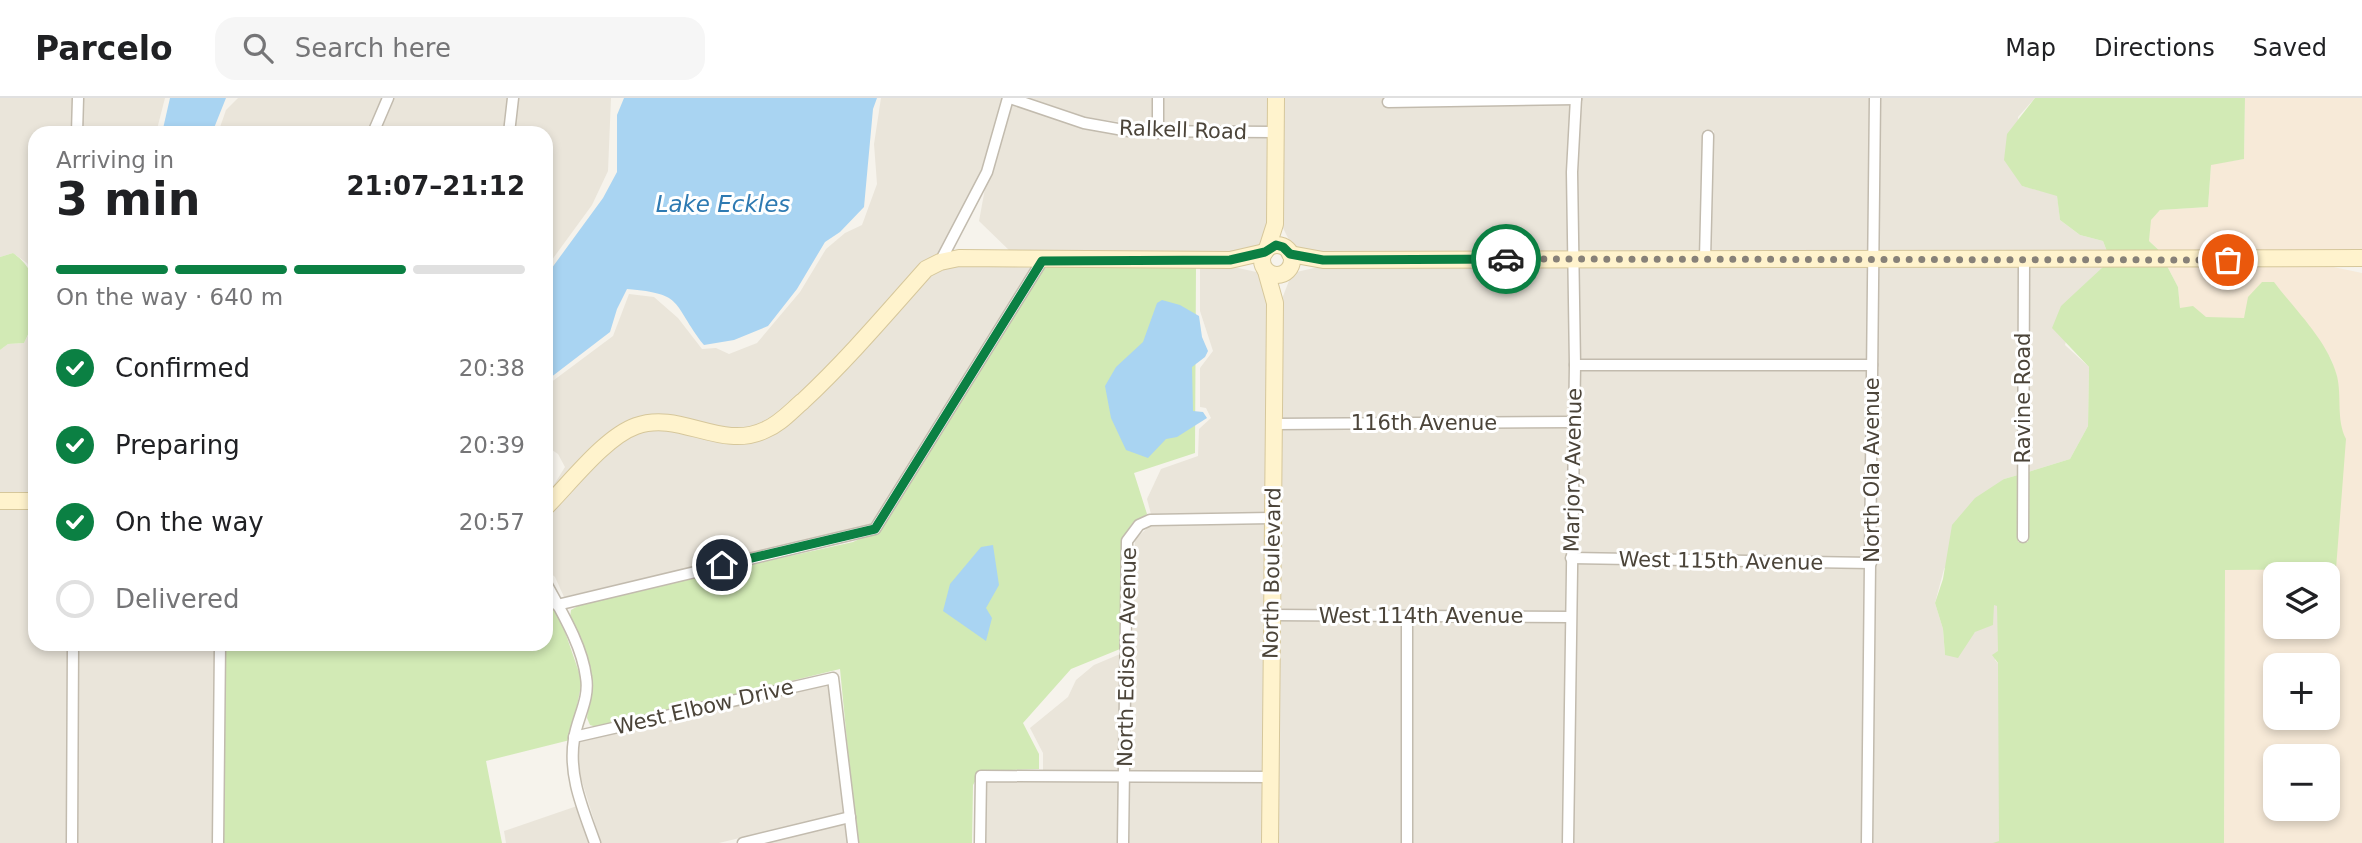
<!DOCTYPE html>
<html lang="en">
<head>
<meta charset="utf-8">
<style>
	body { margin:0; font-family:"DejaVu Sans",sans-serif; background:#f6f6f6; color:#202124; height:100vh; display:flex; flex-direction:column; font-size:26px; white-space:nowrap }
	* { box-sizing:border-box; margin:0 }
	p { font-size:23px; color:#757577 }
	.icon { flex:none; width:38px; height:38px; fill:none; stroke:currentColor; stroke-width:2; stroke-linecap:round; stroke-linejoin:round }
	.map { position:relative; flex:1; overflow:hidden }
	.side { position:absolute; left:28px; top:28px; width:525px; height:525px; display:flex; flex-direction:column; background:#fff; border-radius:21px; box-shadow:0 4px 10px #0003 }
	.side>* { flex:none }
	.controls { position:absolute; left:2263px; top:464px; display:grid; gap:14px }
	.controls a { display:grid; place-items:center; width:77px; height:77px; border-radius:14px; background:#fff; box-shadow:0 4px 10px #0003; font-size:35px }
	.pin { position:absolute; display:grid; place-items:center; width:60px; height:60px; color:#fff; margin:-30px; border:4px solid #fff; border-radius:50%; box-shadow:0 2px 7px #0007 }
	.courier { position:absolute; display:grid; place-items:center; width:70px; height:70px; margin:-35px; border:5px solid #0b8043; border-radius:50%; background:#fff; color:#222; box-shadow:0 2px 9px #0007 }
	.summary em { font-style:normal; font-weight:800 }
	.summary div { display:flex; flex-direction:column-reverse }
	.summary { display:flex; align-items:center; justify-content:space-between; height:119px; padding:0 28px }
	h1 { font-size:46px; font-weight:800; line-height:52px }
	.bar { display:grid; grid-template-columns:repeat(4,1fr); gap:10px 7px; align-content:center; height:84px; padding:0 28px }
	.bar i { height:9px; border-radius:5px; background:#e0e0e0 }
	.bar .selected { background:#0b8043 }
	.bar p { grid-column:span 4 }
	ol { padding:0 28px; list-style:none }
	li { display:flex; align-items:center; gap:21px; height:77px }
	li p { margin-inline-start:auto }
	li .icon { padding:7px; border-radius:50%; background:#0b8043; color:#fff; stroke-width:4 }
	li:last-child { color:#757577 }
	li i { width:38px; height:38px; border:4px solid #e0e0e0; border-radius:50% }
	header { display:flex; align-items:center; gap:42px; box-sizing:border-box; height:98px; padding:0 35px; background:#fff; border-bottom:2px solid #e0e0e0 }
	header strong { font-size:33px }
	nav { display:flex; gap:38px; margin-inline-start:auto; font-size:24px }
	.search { width:490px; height:63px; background:#f6f6f6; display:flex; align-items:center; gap:18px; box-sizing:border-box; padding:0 24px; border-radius:21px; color:#757577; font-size:26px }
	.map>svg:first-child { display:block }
	.residential { fill:#eae5da }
	.commercial { fill:#f7ead8; fill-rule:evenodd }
	.green { fill:#d2eab5 }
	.water { fill:#a9d4f2 }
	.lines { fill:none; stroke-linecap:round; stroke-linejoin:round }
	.street-casing { stroke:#c2bbae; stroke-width:13 }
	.secondary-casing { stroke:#d6c79b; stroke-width:18 }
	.street { stroke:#fff; stroke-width:10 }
	.secondary { stroke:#fff3cd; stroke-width:16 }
	.done { stroke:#878178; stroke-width:7; stroke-dasharray:0 12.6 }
	.route { stroke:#0b8043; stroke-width:9 }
	.labels { text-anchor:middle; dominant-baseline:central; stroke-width:6; stroke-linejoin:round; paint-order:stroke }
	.street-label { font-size:21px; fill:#4b4439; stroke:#fff }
	.water-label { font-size:23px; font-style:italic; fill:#2e7ab2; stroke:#fff }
</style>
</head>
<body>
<header>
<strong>Parcelo</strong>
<div class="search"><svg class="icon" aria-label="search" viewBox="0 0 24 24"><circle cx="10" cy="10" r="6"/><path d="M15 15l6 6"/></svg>Search here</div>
<nav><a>Map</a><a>Directions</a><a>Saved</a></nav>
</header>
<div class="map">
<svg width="2362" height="745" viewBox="0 0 2362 745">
	<rect width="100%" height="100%" fill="#f6f3ec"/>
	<g class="residential">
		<path d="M 0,0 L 73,0 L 72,35 L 35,35 L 35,181 L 27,165 L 13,155 L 0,159 Z"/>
		<path d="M 83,0 L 165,0 L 156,35 L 82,35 Z"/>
		<path d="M 238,0 L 383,0 L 368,35 L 218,35 L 226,12 Z"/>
		<path d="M 394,0 L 508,0 L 504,32 L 503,35 L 379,35 Z"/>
		<path d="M 518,0 L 611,0 L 608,73 L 592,107 L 546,170 L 546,35 L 514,35 Z"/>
		<path d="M 881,0 L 1003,0 L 982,71 L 936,159 L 823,277 L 780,316 L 747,333 L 651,318 L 547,398 L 565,369 L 558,356 L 546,348 L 546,288 L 613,238 L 629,196 L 654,199 L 678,220 L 702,251 L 716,250 L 729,256 L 757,245 L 800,194 L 826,151 L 845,135 L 862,127 L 877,86 L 874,46 Z"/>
		<path d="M 1028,0 L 1153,0 L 1153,29 L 1085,19 Z"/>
		<path d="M 1163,0 L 1271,0 L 1271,29 L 1163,30 Z"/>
		<path d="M 1282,0 L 1383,0 L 1384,9 L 1570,7 L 1569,155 L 1323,156 L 1293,150 L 1280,124 Z"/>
		<path d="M 1581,0 L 1870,0 L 1868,156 L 1711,155 L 1714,33 L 1704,32 L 1700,155 L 1579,155 L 1577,74 Z"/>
		<path d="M 1880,0 L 2035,0 L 2018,19 L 2022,88 L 2057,97 L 2060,122 L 2080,137 L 2103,143 L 2108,156 L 1879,156 Z"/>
		<path d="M 1012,7 L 1082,30 L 1128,39 L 1271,40 L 1270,124 L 1262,148 L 1229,156 L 1013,156 L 979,123 L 986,85 Z"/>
		<path d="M 959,166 L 1031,170 L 872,426 L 564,499 L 555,479 L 546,471 L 546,417 L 619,344 L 651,330 L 748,344 L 929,176 Z"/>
		<path d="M 1569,167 L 1569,318 L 1280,321 L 1280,206 L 1292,175 L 1323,168 Z"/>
		<path d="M 1579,167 L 1868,167 L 1867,261 L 1580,261 Z"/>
		<path d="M 1878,167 L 2019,167 L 2018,377 L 2004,381 L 1944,471 L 1935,505 L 1943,531 L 1945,557 L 1975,534 L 1994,506 L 2014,515 L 1995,562 L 2004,573 L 2001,745 L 1872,745 Z"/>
		<path d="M 2029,167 L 2105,167 L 2081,190 L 2065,247 L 2089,269 L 2088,328 L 2070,361 L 2028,374 Z"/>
		<path d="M 1200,168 L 1229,168 L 1261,175 L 1270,206 L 1268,414 L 1151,416 L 1147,401 L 1161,371 L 1198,358 L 1199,331 L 1211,320 L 1206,310 L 1200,309 L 1200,270 L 1213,253 L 1200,213 Z"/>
		<path d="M 35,224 L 35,397 L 0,397 L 0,252 L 8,246 L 24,245 Z"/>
		<path d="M 1580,272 L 1867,273 L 1866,459 L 1576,455 Z"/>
		<path d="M 1569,330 L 1565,513 L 1277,511 L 1279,332 Z"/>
		<path d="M 0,408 L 35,408 L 35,546 L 68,546 L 67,745 L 0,745 Z"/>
		<path d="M 1268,426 L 1265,673 L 1129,672 L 1135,441 L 1151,427 Z"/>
		<path d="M 1576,466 L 1866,471 L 1862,745 L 1573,745 Z"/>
		<path d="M 1277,523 L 1402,524 L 1402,745 L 1275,745 Z"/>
		<path d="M 1412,524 L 1565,525 L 1563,745 L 1412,745 Z"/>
		<path d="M 78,546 L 215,546 L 213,745 L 77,745 Z"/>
		<path d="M 1120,556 L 1119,672 L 1043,672 L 1043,655 L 1030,630 L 1068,599 L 1076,582 L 1094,567 Z"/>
		<path d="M 829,587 L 845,714 L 719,745 L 601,745 L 576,664 L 579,643 Z"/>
		<path d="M 1119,683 L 1118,745 L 985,745 L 986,684 Z"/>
		<path d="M 1129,683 L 1265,684 L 1265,745 L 1128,745 Z"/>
		<path d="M 577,708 L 590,745 L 506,745 L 504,733 Z"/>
		<path d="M 846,726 L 848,745 L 767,745 Z"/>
	</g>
	<g class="commercial">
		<path d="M 2245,0 L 2362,0 L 2362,154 L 2163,156 L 2149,143 L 2150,122 L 2160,112 L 2208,109 L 2211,66 L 2244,61 Z"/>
		<path d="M 2319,166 L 2362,175 L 2362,745 L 2224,745 L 2225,515 L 2212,500 L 2224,468 L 2340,335 L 2337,279 L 2331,261 L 2316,238 L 2273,184 L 2244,221 L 2235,241 L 2180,210 L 2178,189 L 2167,168 ZM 2275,476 L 2328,476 L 2328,528 L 2275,528 ZM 2275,567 L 2328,567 L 2328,620 L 2275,620 ZM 2275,658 L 2328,658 L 2328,710 L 2275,710 Z"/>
	</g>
	<g class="green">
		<path d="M 2035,0 L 2245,0 L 2244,61 L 2211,67 L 2208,109 L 2160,112 L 2151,122 L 2149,143 L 2163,156 L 2108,156 L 2103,143 L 2080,137 L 2060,122 L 2057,98 L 2022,88 L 2004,62 L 2007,36 Z"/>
		<path d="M 13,155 C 45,177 40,215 24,245 L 8,246 L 0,252 L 0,159 Z"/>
		<path d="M 2105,167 L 2167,168 L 2178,189 L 2180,210 L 2193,208 L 2206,219 L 2244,220 L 2248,199 L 2262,184 L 2274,184 C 2295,212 2328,243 2337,278 C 2342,299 2336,321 2346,341 L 2336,471 L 2225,472 L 2224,745 L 1993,745 L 1999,743 L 1998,565 L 1992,557 L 1998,553 L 1997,508 L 1994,507 L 1993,527 L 1975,534 L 1958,560 L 1945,557 L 1943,531 L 1935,505 L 1943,481 L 1952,427 L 1975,400 L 2004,381 L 2018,377 L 2018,444 L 2028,444 L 2028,374 L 2070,361 L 2088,328 L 2089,269 L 2052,230 L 2061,208 Z"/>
		<path d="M 1048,168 L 1196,168 L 1195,355 L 1134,375 L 1147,416 L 1131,427 L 1126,439 L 1120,551 L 1071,571 L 1023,625 L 1039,656 L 1039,671 L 981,673 L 973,687 L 972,745 L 857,745 L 840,571 L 599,630 L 590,627 L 587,620 L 592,580 L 570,519 L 571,512 L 585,504 L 853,444 L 878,432 L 889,420 L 1038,176 Z"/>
		<path d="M 546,495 L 564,531 L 582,583 L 570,642 L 486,663 L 502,745 L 223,745 L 223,546 L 546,546 Z"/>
	</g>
	<g class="water">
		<path d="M 170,0 L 226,0 L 212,35 L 162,35 Z"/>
		<path d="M 624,0 L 877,0 L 873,11 L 864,109 L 840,134 L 825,144 L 797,191 L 768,228 L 734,242 L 704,247 C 671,205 686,196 627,191 L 617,211 L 610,234 L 546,283 L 546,178 L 603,100 L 617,74 L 617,17 Z"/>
		<path d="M 1162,202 L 1180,207 L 1199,218 L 1202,239 L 1208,253 L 1205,259 L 1192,269 L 1193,313 L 1203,314 L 1207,320 L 1177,339 L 1166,341 L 1148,360 L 1126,352 L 1111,320 L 1105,288 L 1116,269 L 1143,244 L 1157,205 Z"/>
		<path d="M 993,447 L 999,487 L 986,510 L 992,520 L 986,543 L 943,513 L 950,486 L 981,449 Z"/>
	</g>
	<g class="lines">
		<g class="street-casing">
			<g id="street">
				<path d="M 1010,0 L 1084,25 L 1129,33 L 1277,34"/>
				<path d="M 1158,0 L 1158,35"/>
				<path d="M 1388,4 L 1576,1"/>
				<path d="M 77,35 L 78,0"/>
				<path d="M 373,35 L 388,0"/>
				<path d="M 509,35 L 513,0"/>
				<path d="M 1705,161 L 1708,38"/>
				<path d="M 940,164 L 987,74 L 1008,0"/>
				<path d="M 1575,267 L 1872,267"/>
				<path d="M 1275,326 L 1574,324"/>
				<path d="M 2023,439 L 2024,161"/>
				<path d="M 1571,460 L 1871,465"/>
				<path d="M 546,485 C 561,513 582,547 586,579 C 590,601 577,620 574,641 C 568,678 583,711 595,745"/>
				<path d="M 557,507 L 875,431 L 1042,163"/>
				<path d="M 1272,517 L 1570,519"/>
				<path d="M 574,639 L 833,580 L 853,745"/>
				<path d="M 72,745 L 73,546"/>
				<path d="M 218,745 L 220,546"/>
				<path d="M 743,745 L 850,719"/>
				<path d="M 980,745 L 981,678 L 1270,679"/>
				<path d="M 1123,745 L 1127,443 L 1139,427 L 1150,422 L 1273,420"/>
				<path d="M 1407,745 L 1407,518"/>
				<path d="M 1568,745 L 1575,267 L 1572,74 L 1576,0"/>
				<path d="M 1867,745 L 1875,0"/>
			</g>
		</g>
		<g class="secondary-casing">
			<g id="secondary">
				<circle cx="1277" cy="162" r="15"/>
				<path d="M 1267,151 L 1275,126 L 1276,0"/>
				<path d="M 1290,156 L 1323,162 L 2362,160"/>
				<path d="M 1266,173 L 1275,205 L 1270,745"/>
				<path d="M 0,403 L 35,403"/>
				<path d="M 546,409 C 570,385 605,339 636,328 C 680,312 721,353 765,332 C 780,326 791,313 803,303 C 847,262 886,216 926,171 L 940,164 L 959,160 L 1230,162 L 1265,154"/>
			</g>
		</g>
		<use href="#street" class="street"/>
		<use href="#secondary" class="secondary"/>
	</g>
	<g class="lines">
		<path class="done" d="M 1506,161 L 2228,162"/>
		<path class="route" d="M 722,467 L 875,431 L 1042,163 L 1230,162 L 1265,154 L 1276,147 L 1283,149 L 1290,156 L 1323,162 L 1506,161"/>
	</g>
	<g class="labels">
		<g class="street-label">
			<text transform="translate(1183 32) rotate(2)">Ralkell Road</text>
			<text transform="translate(2023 300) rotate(-90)">Ravine Road</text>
			<text x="1424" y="325">116th Avenue</text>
			<text transform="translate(1573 372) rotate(-89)">Marjory Avenue</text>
			<text transform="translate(1872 372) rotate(-90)">North Ola Avenue</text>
			<text transform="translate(1721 463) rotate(1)">West 115th Avenue</text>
			<text transform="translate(1272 475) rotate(-89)">North Boulevard</text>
			<text x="1421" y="518">West 114th Avenue</text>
			<text transform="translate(1127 559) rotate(-89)">North Edison Avenue</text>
			<text transform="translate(704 609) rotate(-13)">West Elbow Drive</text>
		</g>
		<g class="water-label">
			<text x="723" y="106">Lake Eckles</text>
		</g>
	</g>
</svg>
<div class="controls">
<a><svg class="icon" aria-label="layers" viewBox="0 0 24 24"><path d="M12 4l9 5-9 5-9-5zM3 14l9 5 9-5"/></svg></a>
<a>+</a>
<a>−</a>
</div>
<div class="pin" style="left:2228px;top:162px;background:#ea580c"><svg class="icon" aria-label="bag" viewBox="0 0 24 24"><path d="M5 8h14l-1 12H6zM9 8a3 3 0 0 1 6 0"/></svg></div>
<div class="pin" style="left:722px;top:467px;background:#1f2937"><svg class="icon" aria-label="home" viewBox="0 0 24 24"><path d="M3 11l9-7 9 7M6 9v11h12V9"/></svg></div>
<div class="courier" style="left:1506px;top:161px"><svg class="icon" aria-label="car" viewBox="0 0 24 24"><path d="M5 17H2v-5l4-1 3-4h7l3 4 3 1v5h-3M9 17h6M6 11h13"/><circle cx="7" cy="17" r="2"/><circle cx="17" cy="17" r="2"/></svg></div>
<section class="side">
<div class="summary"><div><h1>3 min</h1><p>Arriving in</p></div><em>21:07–21:12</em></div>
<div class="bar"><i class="selected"></i><i class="selected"></i><i class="selected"></i><i></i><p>On the way · 640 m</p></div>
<ol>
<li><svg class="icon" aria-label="check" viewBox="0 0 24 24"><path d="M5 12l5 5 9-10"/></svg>Confirmed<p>20:38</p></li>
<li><svg class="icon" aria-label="check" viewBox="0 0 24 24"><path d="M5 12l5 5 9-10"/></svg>Preparing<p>20:39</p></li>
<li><svg class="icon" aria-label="check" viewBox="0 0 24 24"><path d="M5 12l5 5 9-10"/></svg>On the way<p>20:57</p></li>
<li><i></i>Delivered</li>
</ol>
</section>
</div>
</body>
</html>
